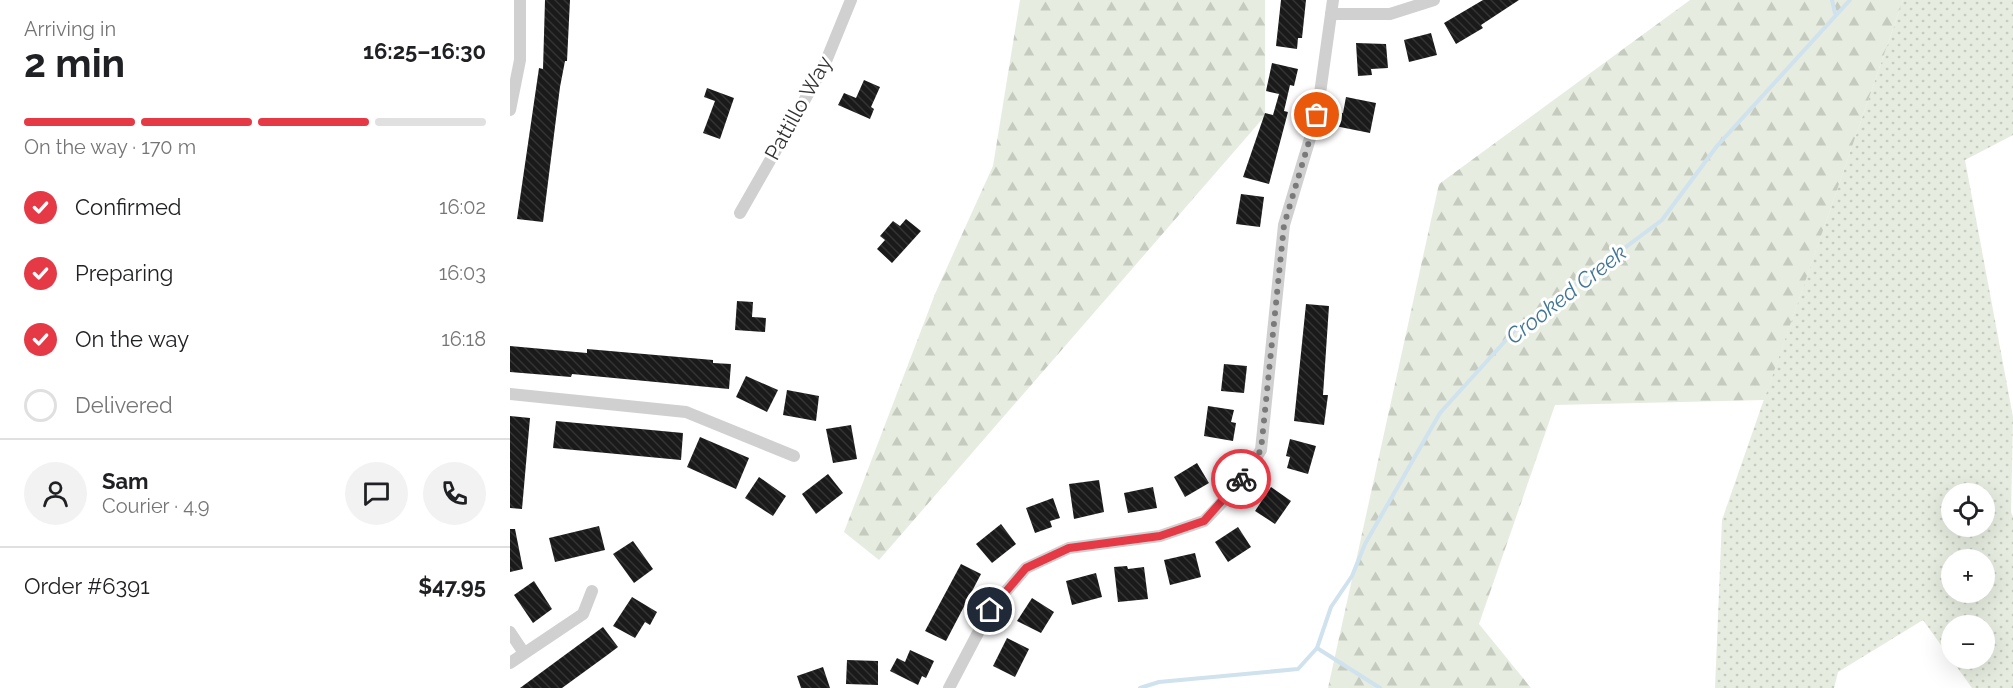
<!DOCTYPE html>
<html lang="en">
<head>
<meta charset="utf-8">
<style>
	body { margin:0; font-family:Raleway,sans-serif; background:#f2f2f2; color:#202124; height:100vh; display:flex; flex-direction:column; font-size:22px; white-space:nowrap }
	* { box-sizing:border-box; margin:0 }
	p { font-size:20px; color:#757577 }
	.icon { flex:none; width:33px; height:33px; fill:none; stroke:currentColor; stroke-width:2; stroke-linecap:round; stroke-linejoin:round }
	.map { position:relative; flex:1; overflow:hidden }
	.drawer { display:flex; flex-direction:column; background:#fff; width:510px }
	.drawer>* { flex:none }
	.controls { position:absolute; left:1431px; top:483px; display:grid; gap:12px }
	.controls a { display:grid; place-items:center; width:54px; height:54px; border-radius:50%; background:#fff; box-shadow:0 6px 24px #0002; font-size:30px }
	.pin { position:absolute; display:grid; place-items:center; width:51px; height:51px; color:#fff; margin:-26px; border:3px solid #fff; border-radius:50%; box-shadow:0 2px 6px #0007 }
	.courier { position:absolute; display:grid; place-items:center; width:60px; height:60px; margin:-30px; border:4px solid #e63946; border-radius:50%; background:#fff; color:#222; box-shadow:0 2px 8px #0007 }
	.overview em { font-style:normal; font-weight:700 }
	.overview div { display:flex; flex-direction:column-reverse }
	.overview { display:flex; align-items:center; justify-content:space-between; height:102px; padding:0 24px }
	h1 { font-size:39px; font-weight:700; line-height:45px }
	.bar { display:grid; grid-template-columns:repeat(4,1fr); gap:9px 6px; align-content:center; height:72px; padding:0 24px }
	.bar i { height:8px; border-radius:4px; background:#e0e0e0 }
	.bar .selected { background:#e63946 }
	.bar p { grid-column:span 4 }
	.line { display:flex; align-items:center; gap:15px; padding:0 24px; border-top:2px solid #e0e0e0 }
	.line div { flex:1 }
	.round { display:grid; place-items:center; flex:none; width:63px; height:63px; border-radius:32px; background:#f2f2f2 }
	ol { padding:0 24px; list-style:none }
	li { display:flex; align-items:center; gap:18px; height:66px }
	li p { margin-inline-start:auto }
	li .icon { padding:6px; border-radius:50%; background:#e63946; color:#fff; stroke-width:4 }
	li:last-child { color:#757577 }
	li i { width:33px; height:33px; border:3px solid #e0e0e0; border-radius:50% }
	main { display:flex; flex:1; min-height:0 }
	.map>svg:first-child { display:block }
	.grass { fill:url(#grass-dots); fill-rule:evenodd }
	.forest { fill:url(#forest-firs) }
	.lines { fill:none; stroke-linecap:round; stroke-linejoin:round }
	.stream { stroke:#cfe2ee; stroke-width:4 }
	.building { fill:url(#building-back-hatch) }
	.minor { stroke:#d0d0d0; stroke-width:12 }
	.done { stroke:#7a7a7a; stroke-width:6; stroke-dasharray:0 10.8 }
	.route { stroke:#e63946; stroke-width:8 }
	.labels { text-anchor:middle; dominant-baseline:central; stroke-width:6; stroke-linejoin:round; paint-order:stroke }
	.street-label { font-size:21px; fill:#333; stroke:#fff }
	.water-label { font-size:22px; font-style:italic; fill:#3f7597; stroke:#fff }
</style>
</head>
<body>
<main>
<section class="drawer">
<div class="overview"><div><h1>2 min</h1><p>Arriving in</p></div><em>16:25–16:30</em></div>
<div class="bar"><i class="selected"></i><i class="selected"></i><i class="selected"></i><i></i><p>On the way · 170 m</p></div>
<ol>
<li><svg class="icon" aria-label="check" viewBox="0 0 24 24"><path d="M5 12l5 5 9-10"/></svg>Confirmed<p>16:02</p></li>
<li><svg class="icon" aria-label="check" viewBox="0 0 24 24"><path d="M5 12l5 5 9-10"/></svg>Preparing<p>16:03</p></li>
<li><svg class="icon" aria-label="check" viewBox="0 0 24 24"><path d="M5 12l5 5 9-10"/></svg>On the way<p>16:18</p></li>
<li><i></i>Delivered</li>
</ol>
<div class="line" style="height:108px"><a class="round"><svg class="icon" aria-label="person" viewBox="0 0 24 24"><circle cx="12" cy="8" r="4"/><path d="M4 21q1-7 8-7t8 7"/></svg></a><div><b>Sam</b><p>Courier · 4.9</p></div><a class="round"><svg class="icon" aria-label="chat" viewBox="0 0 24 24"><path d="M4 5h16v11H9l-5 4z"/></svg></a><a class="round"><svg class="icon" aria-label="phone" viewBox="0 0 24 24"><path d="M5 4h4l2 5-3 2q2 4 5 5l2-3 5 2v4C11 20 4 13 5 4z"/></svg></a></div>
<div class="line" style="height:78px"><div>Order #6391</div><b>$47.95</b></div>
</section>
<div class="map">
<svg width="1503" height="688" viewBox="0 0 1503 688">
	<defs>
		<pattern id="grass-dots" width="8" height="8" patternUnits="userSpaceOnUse" patternTransform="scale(1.5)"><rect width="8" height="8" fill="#e6ecdf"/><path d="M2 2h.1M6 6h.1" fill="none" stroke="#c6cbc0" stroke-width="1.8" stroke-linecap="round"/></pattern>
		<pattern id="forest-firs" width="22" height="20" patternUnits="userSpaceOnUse" patternTransform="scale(1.5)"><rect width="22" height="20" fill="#e6ecdf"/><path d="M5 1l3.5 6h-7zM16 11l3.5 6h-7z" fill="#c6cbc0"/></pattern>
		<pattern id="building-back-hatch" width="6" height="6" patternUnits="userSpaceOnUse" patternTransform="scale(1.5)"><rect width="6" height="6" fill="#1a1a1a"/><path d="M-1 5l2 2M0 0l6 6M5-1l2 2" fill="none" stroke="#333"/></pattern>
	</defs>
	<rect width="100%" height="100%" fill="#fff"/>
	<path class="grass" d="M 1393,0 L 1503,0 L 1503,135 L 1455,160 L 1503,417 L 1501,512 L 1503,517 L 1503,688 L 1462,688 L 1413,620 L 1328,672 L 1324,688 L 1205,688 L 1212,520 ZM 1442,494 L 1474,494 L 1474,526 L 1442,526 ZM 1442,560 L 1474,560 L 1474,592 L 1442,592 ZM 1442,626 L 1474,626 L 1474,658 L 1442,658 Z"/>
	<g class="forest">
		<path d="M 510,0 L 755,0 L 755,116 L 369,560 L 334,532 L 425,294 L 483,166 Z"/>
		<path d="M 1180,0 L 1393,0 L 1254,400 L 1045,405 L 969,624 L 1021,688 L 818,688 L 929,184 Z"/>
	</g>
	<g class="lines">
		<g class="stream">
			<path d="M 1322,0 L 1325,13"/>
			<path d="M 807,648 L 870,688"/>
			<path d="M 630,688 L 649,682 L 788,669 L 807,648 L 821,607 L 842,576 L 855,544 L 930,413 L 1006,329 L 1152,220 L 1207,146 L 1340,0"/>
		</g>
	</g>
	<g class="building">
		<path d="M 35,0 L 60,0 L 57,61 L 55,61 L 50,87 L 33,222 L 7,219 L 29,68 L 33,69 Z"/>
		<path d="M 771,0 L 796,0 L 792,38 L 788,38 L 787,49 L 766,46 Z"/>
		<path d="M 973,0 L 1009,0 L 971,25 L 973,28 L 946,44 L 934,23 Z"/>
		<path d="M 921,33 L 927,55 L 899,62 L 894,40 Z"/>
		<path d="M 846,43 L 876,44 L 878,68 L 861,69 L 862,75 L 848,76 Z"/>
		<path d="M 762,63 L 788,69 L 784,86 L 780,85 L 774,111 L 778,112 L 759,184 L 733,177 L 755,113 L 763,115 L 769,94 L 756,91 Z"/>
		<path d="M 354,80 L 370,87 L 361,107 L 364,109 L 360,119 L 328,105 L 334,93 L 346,98 Z"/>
		<path d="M 197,88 L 224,98 L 210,139 L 193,133 L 205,101 L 194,97 Z"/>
		<path d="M 836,97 L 866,103 L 860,133 L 825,126 L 828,112 L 833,113 Z"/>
		<path d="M 731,194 L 754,197 L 750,227 L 726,224 Z"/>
		<path d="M 396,219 L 411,231 L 382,263 L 367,249 L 375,240 L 370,236 L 383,221 L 390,226 Z"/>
		<path d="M 227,301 L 243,302 L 242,317 L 256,318 L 255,332 L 225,330 Z"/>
		<path d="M 796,304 L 819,306 L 813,395 L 818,395 L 814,425 L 784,421 Z"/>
		<path d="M 0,346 L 77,353 L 77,349 L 203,360 L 203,363 L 221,364 L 219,389 L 62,374 L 61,377 L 0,372 Z"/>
		<path d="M 714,364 L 737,366 L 734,393 L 711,391 Z"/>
		<path d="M 236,376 L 268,390 L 257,412 L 226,397 Z"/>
		<path d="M 277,390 L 309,396 L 306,421 L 273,415 Z"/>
		<path d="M 698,406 L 724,410 L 721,422 L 726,423 L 723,441 L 694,436 Z"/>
		<path d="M 0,416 L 20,418 L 12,509 L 0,508 Z"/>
		<path d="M 46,421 L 173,433 L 171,460 L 43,448 Z"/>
		<path d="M 341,425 L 347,459 L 323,463 L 316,429 Z"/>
		<path d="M 190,437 L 239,458 L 226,489 L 177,467 Z"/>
		<path d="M 780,439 L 806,446 L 798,474 L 777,468 L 780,457 L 776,456 Z"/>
		<path d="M 687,463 L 699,483 L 675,497 L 664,477 Z"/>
		<path d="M 318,474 L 333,493 L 306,514 L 292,494 Z"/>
		<path d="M 249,477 L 276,496 L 263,516 L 235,498 Z"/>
		<path d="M 589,480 L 594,512 L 564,519 L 559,484 Z"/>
		<path d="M 643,487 L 647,508 L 618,513 L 614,493 Z"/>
		<path d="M 761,487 L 781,501 L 765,524 L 745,511 Z"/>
		<path d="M 543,498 L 550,518 L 540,521 L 542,527 L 525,533 L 516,508 Z"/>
		<path d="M 491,524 L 506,544 L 482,563 L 466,544 Z"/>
		<path d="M 89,526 L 95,550 L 45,562 L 39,538 Z"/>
		<path d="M 728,527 L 741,547 L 718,562 L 705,542 Z"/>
		<path d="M 0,529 L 5,529 L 13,569 L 0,572 Z"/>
		<path d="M 123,541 L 143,569 L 124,583 L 103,554 Z"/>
		<path d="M 685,553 L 691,577 L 660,585 L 654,560 Z"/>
		<path d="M 451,564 L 471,574 L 436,641 L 415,631 Z"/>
		<path d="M 617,566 L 618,569 L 634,567 L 638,599 L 608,602 L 604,567 Z"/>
		<path d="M 586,573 L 592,597 L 562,605 L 556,581 Z"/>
		<path d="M 24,581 L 42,609 L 23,623 L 4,595 Z"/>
		<path d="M 122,597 L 147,612 L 140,625 L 135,622 L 125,638 L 103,626 Z"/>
		<path d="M 522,598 L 544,612 L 531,633 L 507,621 Z"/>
		<path d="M 93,627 L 108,647 L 96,656 L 52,688 L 10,688 Z"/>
		<path d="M 497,638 L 519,649 L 505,677 L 483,666 Z"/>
		<path d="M 400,650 L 424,661 L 416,678 L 412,676 L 408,685 L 380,671 L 387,658 L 395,662 Z"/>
		<path d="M 337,660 L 368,661 L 368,685 L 336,684 Z"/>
		<path d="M 313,667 L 320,688 L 291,688 L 287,676 Z"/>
	</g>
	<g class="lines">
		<g class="minor">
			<path d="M 821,14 L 880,14 L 924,0"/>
			<path d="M 0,110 L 10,60 L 10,0"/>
			<path d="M 230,213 L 314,66 L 341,0"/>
			<path d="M 0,394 L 176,412 L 284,456"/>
			<path d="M 0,632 L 14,653"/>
			<path d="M 0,663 L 73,614 L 82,591"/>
			<path d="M 439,688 L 480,610 L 516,568 L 559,548 L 650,536 L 694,521 L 727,487 L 751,450 L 774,225 L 807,115 L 823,0"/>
		</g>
	</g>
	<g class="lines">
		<path class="done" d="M 731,479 L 751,450 L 774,225 L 807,115"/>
		<path class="route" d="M 480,610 L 516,568 L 559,548 L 650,536 L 694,521 L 731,479"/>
	</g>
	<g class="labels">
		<g class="street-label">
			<text transform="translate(288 108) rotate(-61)">Pattillo Way</text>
		</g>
		<g class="water-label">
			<text transform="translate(1056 294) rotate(-38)">Crooked Creek</text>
		</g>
	</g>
</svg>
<div class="controls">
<a><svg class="icon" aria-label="locate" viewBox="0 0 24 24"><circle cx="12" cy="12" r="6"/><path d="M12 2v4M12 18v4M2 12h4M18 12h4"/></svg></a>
<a>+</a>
<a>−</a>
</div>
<div class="pin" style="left:807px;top:115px;background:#ea580c"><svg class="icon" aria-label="bag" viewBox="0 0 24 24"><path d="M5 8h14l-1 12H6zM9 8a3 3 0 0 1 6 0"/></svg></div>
<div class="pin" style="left:480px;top:610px;background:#1f2937"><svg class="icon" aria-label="home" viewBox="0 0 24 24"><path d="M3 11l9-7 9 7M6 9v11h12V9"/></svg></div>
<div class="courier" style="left:731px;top:479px"><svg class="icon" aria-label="bike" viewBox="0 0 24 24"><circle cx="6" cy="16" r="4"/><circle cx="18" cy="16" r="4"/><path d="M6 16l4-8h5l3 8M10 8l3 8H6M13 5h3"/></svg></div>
</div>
</main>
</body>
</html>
